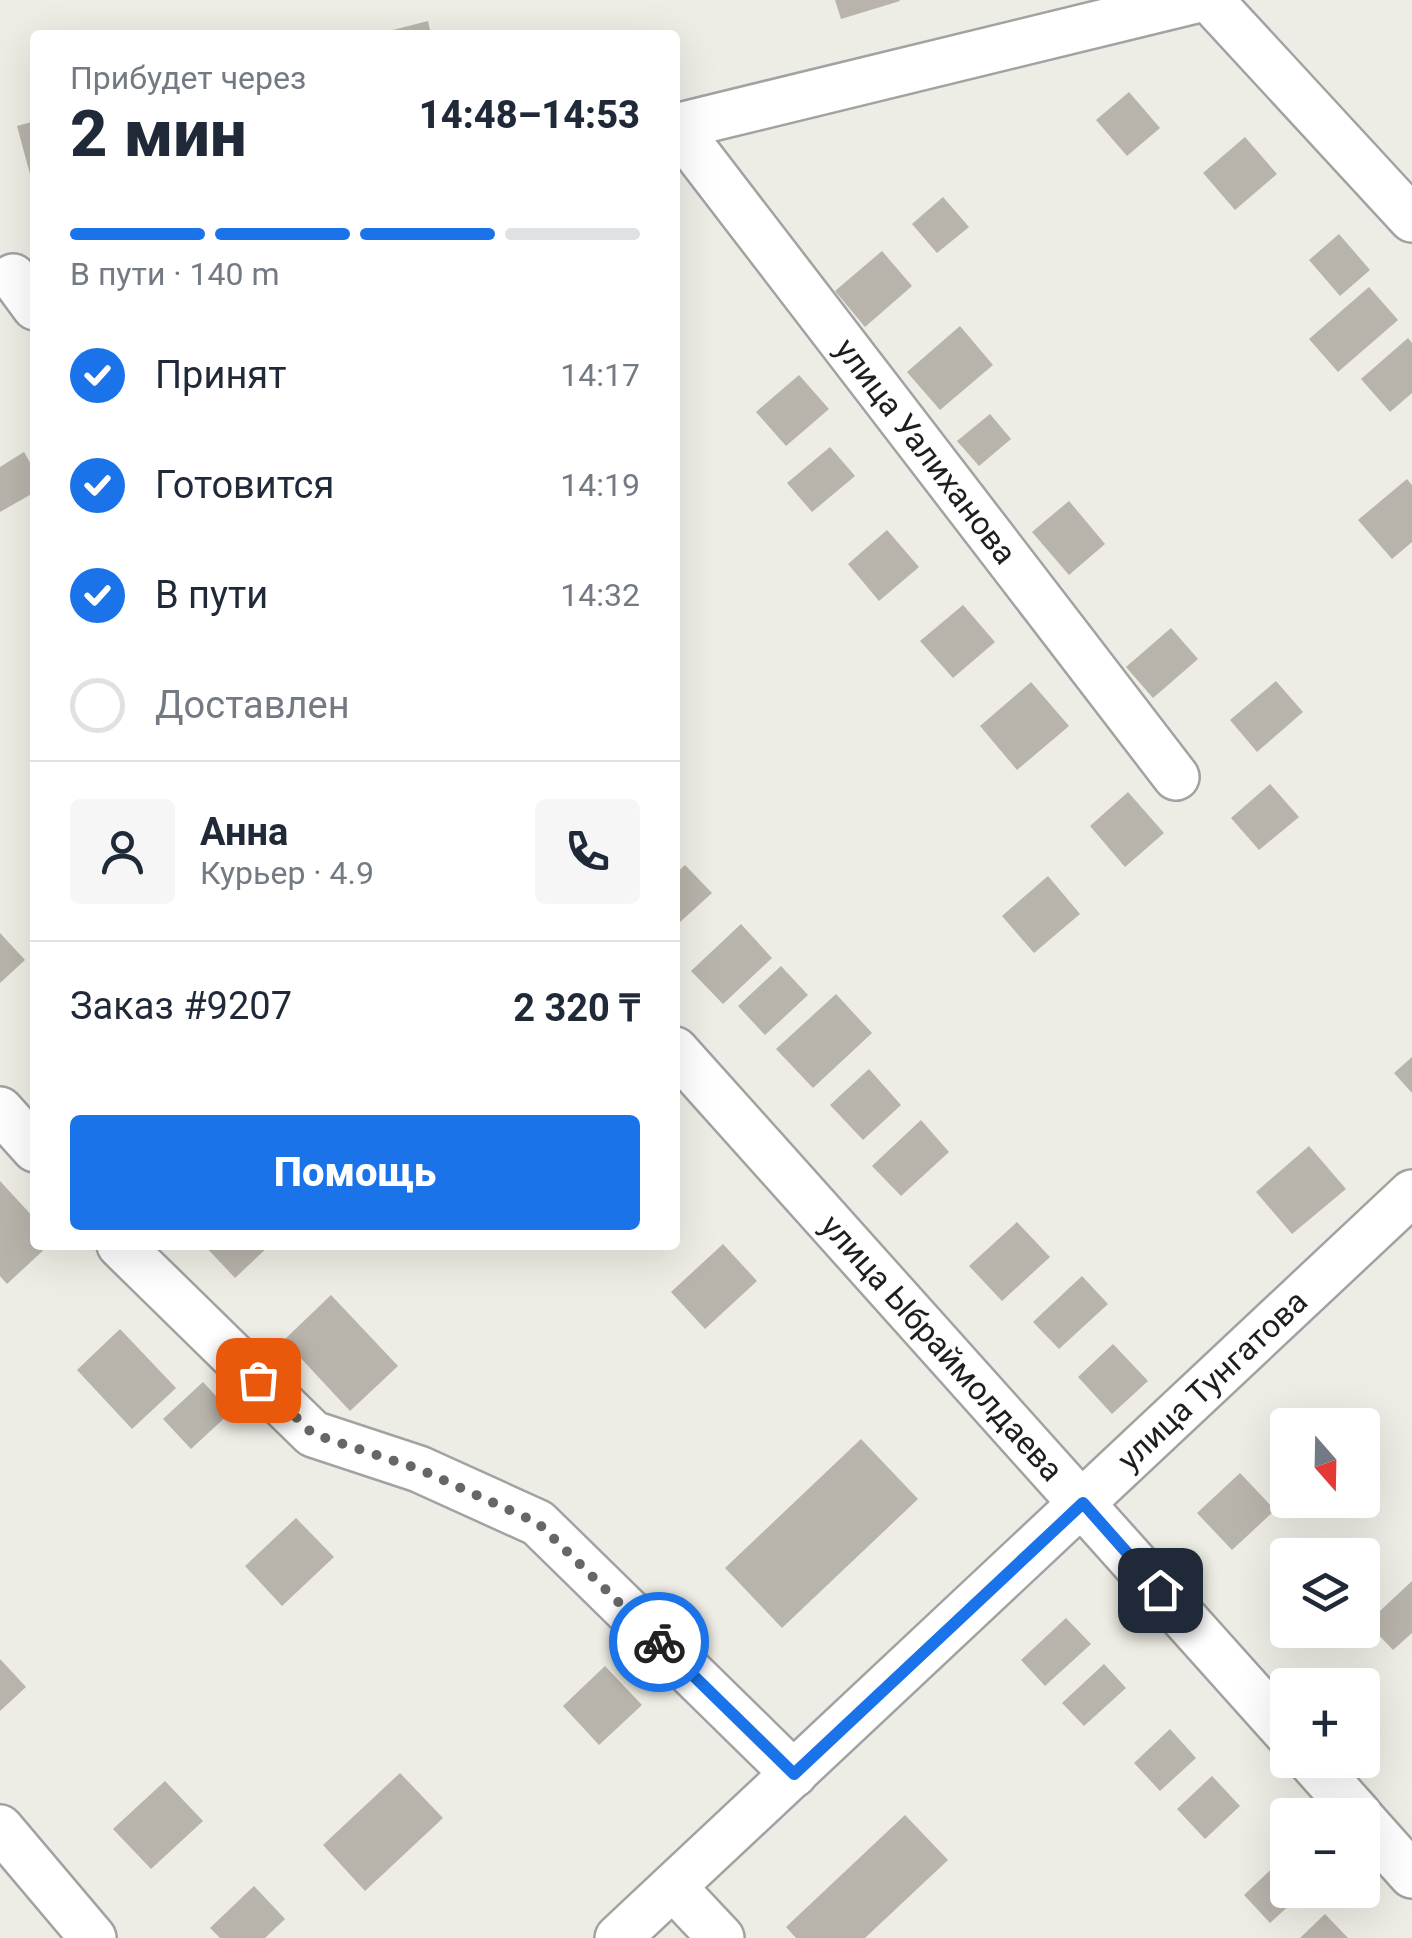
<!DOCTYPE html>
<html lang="ru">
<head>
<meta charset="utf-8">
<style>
	body { margin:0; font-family:Roboto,sans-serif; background:#f6f6f7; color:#1f2937; height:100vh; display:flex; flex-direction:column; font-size:38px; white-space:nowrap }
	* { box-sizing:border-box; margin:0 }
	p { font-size:32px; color:#747a83 }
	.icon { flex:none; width:55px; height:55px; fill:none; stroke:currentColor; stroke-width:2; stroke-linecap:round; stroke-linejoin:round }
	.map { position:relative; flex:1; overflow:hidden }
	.details { position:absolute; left:30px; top:30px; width:650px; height:1220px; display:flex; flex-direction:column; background:#fff; border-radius:10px; box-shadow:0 10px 40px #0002 }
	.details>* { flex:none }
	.needle { width:65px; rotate:160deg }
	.tools { position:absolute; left:1270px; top:1408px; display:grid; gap:20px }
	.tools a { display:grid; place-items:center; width:110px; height:110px; border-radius:10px; background:#fff; box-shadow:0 10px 40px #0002; font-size:50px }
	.pin { position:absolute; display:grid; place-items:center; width:85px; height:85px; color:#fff; margin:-42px; border-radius:20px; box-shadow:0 5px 15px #0006 }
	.courier { position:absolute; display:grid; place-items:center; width:100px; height:100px; margin:-50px; border:8px solid #1a73e8; border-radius:50%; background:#fff; color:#222; box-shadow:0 2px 12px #0007 }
	.summary em { font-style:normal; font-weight:800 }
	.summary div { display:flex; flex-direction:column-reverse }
	.summary { display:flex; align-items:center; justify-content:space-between; height:170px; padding:0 40px }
	h1 { font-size:65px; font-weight:800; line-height:75px }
	.bar { display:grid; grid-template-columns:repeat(4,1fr); gap:15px 10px; align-content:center; height:120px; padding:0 40px }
	.bar i { height:12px; border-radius:8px; background:#e0e1e3 }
	.bar .selected { background:#1a73e8 }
	.bar p { grid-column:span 4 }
	.line { display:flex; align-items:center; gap:25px; padding:0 40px; border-top:2px solid #e0e1e3 }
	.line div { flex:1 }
	.round { display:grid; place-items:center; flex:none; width:105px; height:105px; border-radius:10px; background:#f6f6f7 }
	ol { padding:0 40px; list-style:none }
	li { display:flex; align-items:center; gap:30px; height:110px }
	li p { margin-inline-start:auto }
	li .icon { padding:10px; border-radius:50%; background:#1a73e8; color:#fff; stroke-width:4 }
	li:last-child { color:#747a83 }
	li i { width:55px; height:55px; border:5px solid #e0e1e3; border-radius:50% }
	.cta { display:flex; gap:20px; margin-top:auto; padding:20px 40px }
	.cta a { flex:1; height:115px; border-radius:10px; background:#1a73e8; color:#fff; font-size:40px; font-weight:800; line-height:115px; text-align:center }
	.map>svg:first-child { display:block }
	.building { fill:#b8b3ab }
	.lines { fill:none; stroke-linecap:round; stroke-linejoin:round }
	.minor-casing { stroke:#a2a2a2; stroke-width:50 }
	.minor { stroke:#fff; stroke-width:45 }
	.done { stroke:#676664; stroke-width:10; stroke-dasharray:0 18 }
	.route { stroke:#1a73e8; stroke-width:12 }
	.labels { text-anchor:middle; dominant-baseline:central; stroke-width:8; stroke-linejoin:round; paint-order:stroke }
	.street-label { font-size:32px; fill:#1e1e1e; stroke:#fff }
</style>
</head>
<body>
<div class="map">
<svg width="1412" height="1938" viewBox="0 0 1412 1938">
	<rect width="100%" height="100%" fill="#eeede5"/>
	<g class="building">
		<path d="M 835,0 L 899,0 L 900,1 L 841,19 Z"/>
		<path d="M 428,21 L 431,35 L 377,35 L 377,34 Z"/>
		<path d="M 1129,92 L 1160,128 L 1127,156 L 1096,120 Z"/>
		<path d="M 35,121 L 35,188 L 34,189 L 17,126 Z"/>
		<path d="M 1245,137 L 1277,174 L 1235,210 L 1203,173 Z"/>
		<path d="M 943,197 L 969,227 L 937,253 L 912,224 Z"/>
		<path d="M 1339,234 L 1370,270 L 1340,296 L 1309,260 Z"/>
		<path d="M 882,251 L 912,286 L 865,327 L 835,291 Z"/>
		<path d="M 1369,287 L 1398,320 L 1338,372 L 1309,339 Z"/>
		<path d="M 960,326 L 993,365 L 940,410 L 907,372 Z"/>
		<path d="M 1408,338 L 1412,343 L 1412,393 L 1390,412 L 1361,379 Z"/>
		<path d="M 799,375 L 829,409 L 786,446 L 756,412 Z"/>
		<path d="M 990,414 L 1011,439 L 979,466 L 957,441 Z"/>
		<path d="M 830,447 L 855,476 L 812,512 L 787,483 Z"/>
		<path d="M 24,452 L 35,471 L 35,492 L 0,512 L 0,467 Z"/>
		<path d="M 1407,479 L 1412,485 L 1412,542 L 1392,559 L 1358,520 Z"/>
		<path d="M 1069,501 L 1105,544 L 1069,575 L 1032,532 Z"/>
		<path d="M 887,530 L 919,567 L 879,601 L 848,564 Z"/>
		<path d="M 963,605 L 995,642 L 953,678 L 920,641 Z"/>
		<path d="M 1171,628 L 1198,659 L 1153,698 L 1126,667 Z"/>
		<path d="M 1276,681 L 1303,712 L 1257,752 L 1230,720 Z"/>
		<path d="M 1031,682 L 1069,726 L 1017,770 L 980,726 Z"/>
		<path d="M 1270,784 L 1299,817 L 1259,850 L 1231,818 Z"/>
		<path d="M 1128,792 L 1164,833 L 1125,867 L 1090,826 Z"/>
		<path d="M 685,865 L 712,893 L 679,923 L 675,919 L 675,874 Z"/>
		<path d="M 1048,876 L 1080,914 L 1034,953 L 1002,916 Z"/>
		<path d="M 741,924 L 772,958 L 723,1004 L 691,971 Z"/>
		<path d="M 0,933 L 25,960 L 0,983 Z"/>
		<path d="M 781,966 L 808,995 L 765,1035 L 738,1006 Z"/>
		<path d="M 836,994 L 872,1033 L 813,1088 L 776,1049 Z"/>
		<path d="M 1412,1057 L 1412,1093 L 1394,1073 Z"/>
		<path d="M 869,1069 L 901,1105 L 863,1140 L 830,1105 Z"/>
		<path d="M 921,1120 L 949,1152 L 901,1196 L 872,1166 Z"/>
		<path d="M 1309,1146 L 1346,1189 L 1292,1234 L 1256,1192 Z"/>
		<path d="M 0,1181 L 35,1219 L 35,1245 L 49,1245 L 7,1284 L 0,1276 Z"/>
		<path d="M 1017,1222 L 1050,1257 L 1002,1301 L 969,1266 Z"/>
		<path d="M 723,1244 L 757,1281 L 705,1329 L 671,1292 Z"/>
		<path d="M 204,1245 L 270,1245 L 235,1278 Z"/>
		<path d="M 1082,1276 L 1108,1304 L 1059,1349 L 1033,1322 Z"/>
		<path d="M 331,1295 L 398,1366 L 350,1411 L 284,1340 Z"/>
		<path d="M 120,1329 L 176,1388 L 132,1429 L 77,1370 Z"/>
		<path d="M 1113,1344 L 1148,1381 L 1112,1414 L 1078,1377 Z"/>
		<path d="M 203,1382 L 231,1412 L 191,1449 L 163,1419 Z"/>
		<path d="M 861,1439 L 918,1499 L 782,1628 L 725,1568 Z"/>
		<path d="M 1240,1473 L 1275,1510 L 1232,1550 L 1197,1513 Z"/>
		<path d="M 296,1518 L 334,1557 L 282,1606 L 245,1566 Z"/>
		<path d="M 1412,1581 L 1412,1633 L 1393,1650 L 1367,1623 Z"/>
		<path d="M 1066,1618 L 1091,1644 L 1045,1686 L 1021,1660 Z"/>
		<path d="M 0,1659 L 26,1687 L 0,1711 Z"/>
		<path d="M 1104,1664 L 1126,1688 L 1084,1726 L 1062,1703 Z"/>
		<path d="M 605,1666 L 642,1705 L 599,1745 L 563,1706 Z"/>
		<path d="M 1170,1729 L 1196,1758 L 1160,1791 L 1134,1763 Z"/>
		<path d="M 400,1773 L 443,1818 L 365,1891 L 323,1845 Z"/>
		<path d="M 1212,1776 L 1240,1806 L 1205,1839 L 1177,1809 Z"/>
		<path d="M 165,1781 L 203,1821 L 151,1869 L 113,1829 Z"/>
		<path d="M 905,1815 L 948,1860 L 865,1938 L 796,1938 L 786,1927 Z"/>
		<path d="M 1284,1857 L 1288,1861 L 1288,1890 L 1306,1890 L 1270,1923 L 1244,1895 Z"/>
		<path d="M 254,1886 L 285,1919 L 265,1938 L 220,1938 L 210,1928 Z"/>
		<path d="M 1325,1914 L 1348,1938 L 1300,1938 Z"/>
	</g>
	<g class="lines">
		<g class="minor-casing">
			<g id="minor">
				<path d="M 1210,0 L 1412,219"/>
				<path id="s1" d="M 676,126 L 1176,777"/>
				<path d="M 675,127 L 1196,0"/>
				<path d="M 13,277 L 35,307"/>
				<path id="s2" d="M 675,1050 L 1288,1734"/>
				<path d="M 0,1110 L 35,1149"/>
				<path d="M 120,1245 L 313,1434 L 419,1469 L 538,1523 L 794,1774"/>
				<path d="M 1310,1760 L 1359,1815"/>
				<path d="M 1362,1819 L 1412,1875"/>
				<path d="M 0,1828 L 93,1938"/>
				<path d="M 673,1887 L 721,1938"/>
				<path id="s3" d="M 618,1938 L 1412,1193"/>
			</g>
		</g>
		<use href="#minor" class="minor"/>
	</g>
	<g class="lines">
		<path class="done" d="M 258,1380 L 313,1434 L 419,1469 L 538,1523 L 659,1642"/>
		<path class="route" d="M 659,1642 L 794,1774 L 1083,1503 L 1160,1590"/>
	</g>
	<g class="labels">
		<g class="street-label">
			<text stroke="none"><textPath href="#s1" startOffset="410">улица Уалиханова</textPath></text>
			<text stroke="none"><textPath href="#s2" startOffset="400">улица Ыбраймолдаева</textPath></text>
			<text stroke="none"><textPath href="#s3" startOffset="815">улица Тунгатова</textPath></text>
		</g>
	</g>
</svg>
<div class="tools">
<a><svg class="needle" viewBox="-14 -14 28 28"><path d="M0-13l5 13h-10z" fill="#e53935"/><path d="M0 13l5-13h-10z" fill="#747a83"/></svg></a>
<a><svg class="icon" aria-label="layers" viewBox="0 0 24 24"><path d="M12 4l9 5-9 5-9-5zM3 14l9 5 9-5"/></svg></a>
<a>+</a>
<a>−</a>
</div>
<div class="pin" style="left:258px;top:1380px;background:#ea580c"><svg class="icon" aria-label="bag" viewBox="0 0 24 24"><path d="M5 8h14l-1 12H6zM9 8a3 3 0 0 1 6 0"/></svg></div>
<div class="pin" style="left:1160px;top:1590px;background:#1f2937"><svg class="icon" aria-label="home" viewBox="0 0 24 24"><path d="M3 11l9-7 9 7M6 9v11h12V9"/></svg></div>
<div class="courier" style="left:659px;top:1642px"><svg class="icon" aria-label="bike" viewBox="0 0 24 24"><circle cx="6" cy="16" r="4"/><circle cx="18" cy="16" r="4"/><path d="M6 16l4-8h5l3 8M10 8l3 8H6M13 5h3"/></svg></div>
<section class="details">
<div class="summary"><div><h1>2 мин</h1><p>Прибудет через</p></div><em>14:48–14:53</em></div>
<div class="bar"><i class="selected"></i><i class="selected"></i><i class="selected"></i><i></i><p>В пути · 140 m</p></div>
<ol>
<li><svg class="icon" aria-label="check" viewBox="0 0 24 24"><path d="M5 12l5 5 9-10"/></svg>Принят<p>14:17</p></li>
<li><svg class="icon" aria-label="check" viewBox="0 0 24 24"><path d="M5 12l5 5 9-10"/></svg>Готовится<p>14:19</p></li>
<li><svg class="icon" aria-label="check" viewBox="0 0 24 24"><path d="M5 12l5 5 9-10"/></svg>В пути<p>14:32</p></li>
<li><i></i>Доставлен</li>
</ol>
<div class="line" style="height:180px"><a class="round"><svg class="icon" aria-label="person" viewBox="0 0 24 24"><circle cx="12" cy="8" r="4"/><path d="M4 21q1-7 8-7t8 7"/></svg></a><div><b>Анна</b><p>Курьер · 4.9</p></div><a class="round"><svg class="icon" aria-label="phone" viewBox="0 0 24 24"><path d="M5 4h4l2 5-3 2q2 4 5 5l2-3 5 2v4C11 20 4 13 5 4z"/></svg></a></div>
<div class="line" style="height:130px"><div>Заказ #9207</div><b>2 320 ₸</b></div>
<div class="cta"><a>Помощь</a></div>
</section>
</div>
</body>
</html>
